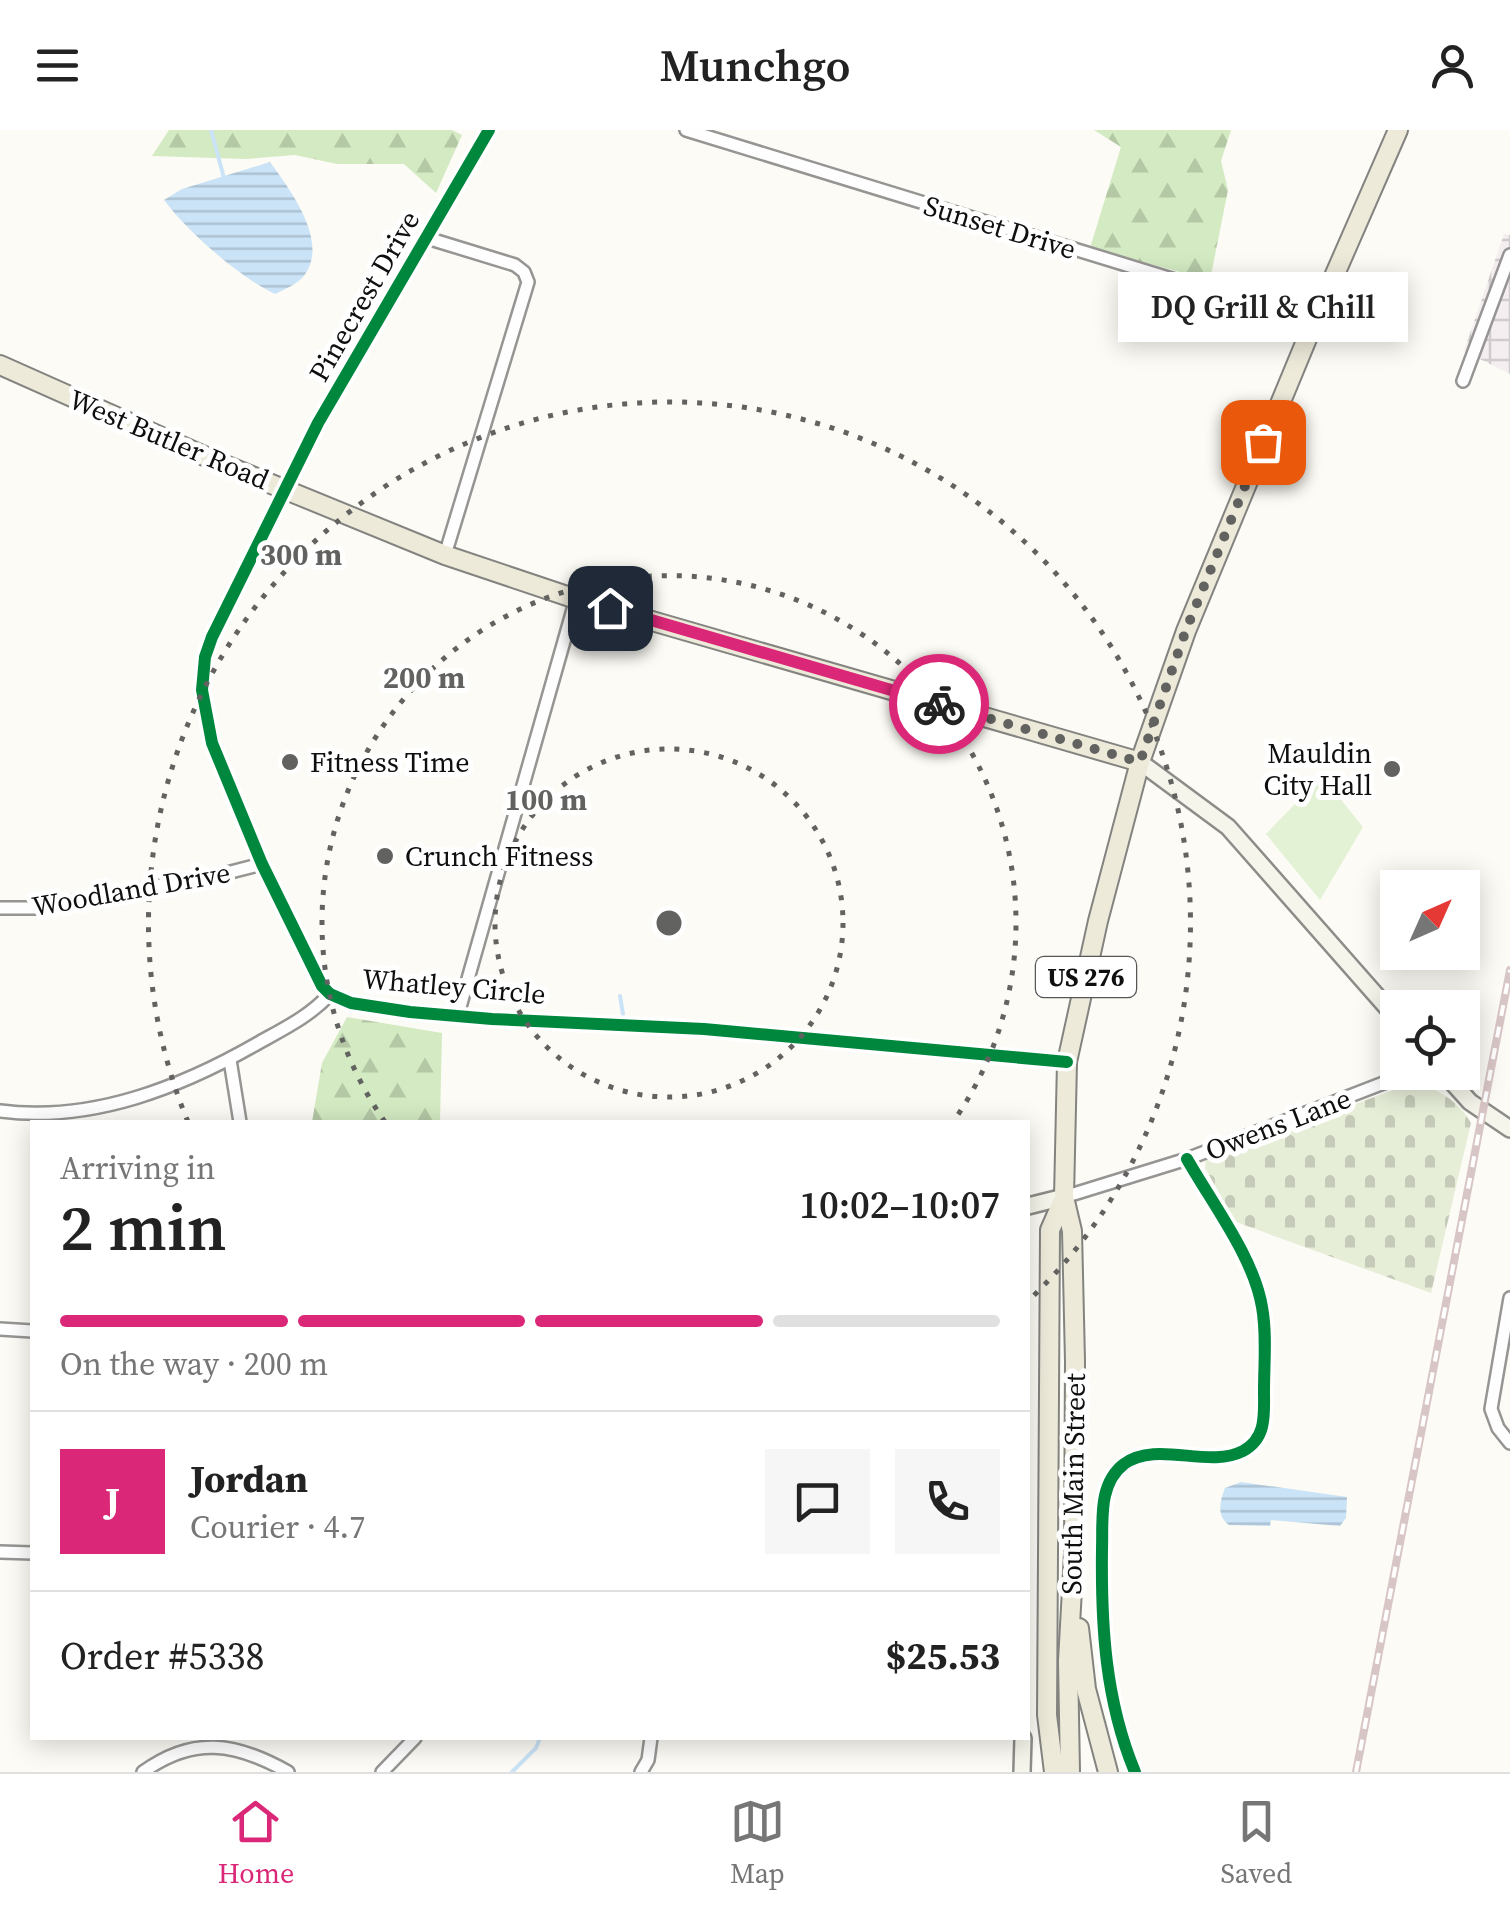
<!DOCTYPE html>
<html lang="en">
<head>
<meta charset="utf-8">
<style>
	body { margin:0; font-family:"Source Serif 4",serif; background:#f6f6f6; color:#222; height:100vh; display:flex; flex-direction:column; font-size:38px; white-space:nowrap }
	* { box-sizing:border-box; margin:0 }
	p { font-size:32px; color:#767676 }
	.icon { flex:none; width:55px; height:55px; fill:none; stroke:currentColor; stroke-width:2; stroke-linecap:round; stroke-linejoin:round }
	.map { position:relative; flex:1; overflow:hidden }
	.sheet { position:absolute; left:30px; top:990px; width:1000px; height:620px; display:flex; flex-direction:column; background:#fff; border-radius:0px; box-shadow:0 5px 25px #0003 }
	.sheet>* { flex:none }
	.needle { width:65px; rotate:45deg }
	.fabs { position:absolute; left:1380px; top:740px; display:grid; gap:20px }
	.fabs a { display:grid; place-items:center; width:100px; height:100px; border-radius:0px; background:#fff; box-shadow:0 5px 25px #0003; font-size:50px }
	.pin { position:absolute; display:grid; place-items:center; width:85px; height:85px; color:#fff; margin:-42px; border-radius:20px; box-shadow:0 5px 15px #0006 }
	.courier { position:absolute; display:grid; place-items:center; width:100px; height:100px; margin:-50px; border:8px solid #db2777; border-radius:50%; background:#fff; color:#222; box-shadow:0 2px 12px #0007 }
	.bubble { position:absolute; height:70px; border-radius:0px; background:#fff; box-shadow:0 5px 25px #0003; font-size:32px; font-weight:600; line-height:70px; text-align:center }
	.summary em { font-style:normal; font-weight:600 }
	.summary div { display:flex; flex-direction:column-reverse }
	.summary { display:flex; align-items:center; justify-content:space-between; height:170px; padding:0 30px }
	h1 { font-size:65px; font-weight:600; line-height:75px }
	.bar { display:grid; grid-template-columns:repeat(4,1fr); gap:15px 10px; align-content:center; height:120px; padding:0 30px }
	.bar i { height:12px; border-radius:8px; background:#e0e0e0 }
	.bar .current { background:#db2777 }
	.bar p { grid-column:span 4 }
	.line { display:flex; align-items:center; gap:25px; padding:0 30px; border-top:2px solid #e0e0e0 }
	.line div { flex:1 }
	.round { display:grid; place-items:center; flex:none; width:105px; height:105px; border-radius:0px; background:#f6f6f6 }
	header { display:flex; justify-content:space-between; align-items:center; height:130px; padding:0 30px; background:#fff; font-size:45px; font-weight:600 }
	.tabs { display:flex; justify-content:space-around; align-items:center; height:140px; border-top:2px solid #e0e0e0; background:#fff; font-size:28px; color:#767676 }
	.tabs a { display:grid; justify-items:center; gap:5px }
	.tabs .current { color:#db2777 }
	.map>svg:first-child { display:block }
	.industrial { fill:url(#industrial-grid) }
	.grass { fill:#e3f2d4 }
	.forest { fill:url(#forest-firs) }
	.cemetery { fill:url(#cemetery-stones) }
	.water { fill:url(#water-rules) }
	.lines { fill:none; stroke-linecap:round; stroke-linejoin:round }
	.stream { stroke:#cae3f7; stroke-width:4 }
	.street-casing { stroke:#969593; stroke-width:16 }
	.secondary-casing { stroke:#8c8c89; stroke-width:20 }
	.primary-casing { stroke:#838380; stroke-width:22 }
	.street { stroke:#fffefe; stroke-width:11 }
	.secondary { stroke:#f5f5eb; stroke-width:15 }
	.primary { stroke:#edeada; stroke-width:18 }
	.rail-casing { stroke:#d8c5c5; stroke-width:8 }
	.rail { stroke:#fff; stroke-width:4; stroke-dasharray:11; stroke-linecap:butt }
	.cycleway-casing { stroke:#fff; stroke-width:19 }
	.cycleway { stroke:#00873e; stroke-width:12 }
	.done { stroke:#626260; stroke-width:10; stroke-dasharray:0 18 }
	.route { stroke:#db2777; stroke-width:12 }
	.ring { fill:none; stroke:#626260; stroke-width:5; stroke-dasharray:5 10 }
	.poi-dot { fill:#626260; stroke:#fff; stroke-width:4 }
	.labels { text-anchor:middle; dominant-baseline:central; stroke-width:10; stroke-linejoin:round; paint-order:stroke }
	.shield { fill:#fff; stroke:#575757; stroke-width:2.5 }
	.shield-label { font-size:25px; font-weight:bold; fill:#0f0f0f }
	.street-label { font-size:28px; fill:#0f0f0f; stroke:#fff }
	.poi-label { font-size:28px; fill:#0f0f0f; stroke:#fff; text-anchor:start }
	.centre { fill:#626260; stroke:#fff; stroke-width:5 }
	.ring-label { font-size:30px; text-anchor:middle; font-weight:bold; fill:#626260; stroke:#fff; stroke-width:10; stroke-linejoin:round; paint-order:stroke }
</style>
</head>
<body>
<header><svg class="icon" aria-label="menu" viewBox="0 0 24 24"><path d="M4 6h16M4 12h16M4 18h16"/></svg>Munchgo<svg class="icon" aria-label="person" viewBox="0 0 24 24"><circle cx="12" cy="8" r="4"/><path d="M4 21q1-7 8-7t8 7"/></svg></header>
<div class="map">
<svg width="1510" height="1642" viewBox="0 0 1510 1642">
	<defs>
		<pattern id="industrial-grid" width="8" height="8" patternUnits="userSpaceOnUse" patternTransform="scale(2.5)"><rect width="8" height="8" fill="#f4eef1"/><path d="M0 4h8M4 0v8" fill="none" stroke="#d0cbcd"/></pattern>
		<pattern id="forest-firs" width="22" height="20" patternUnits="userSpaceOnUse" patternTransform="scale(2.5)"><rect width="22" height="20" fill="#d3eac2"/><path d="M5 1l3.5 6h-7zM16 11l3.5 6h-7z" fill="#b4c8a6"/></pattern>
		<pattern id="cemetery-stones" width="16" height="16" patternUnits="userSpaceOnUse" patternTransform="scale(2.5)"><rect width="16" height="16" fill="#e7eed8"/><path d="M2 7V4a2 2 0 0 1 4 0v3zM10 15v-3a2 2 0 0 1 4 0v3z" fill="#c5cbb8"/></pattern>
		<pattern id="water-rules" width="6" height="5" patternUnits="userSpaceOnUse" patternTransform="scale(2.5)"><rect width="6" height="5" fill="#cae3f7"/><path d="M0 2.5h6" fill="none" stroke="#acc2d3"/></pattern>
	</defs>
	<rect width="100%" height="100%" fill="#fcfbf5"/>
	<path class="industrial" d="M 1504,104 L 1510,105 L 1510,244 L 1464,221 Z"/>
	<path class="grass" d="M 1322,646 L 1363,697 L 1320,770 L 1266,704 Z"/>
	<g class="forest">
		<path d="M 169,0 L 452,0 L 462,5 L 436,63 L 404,34 L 337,34 L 295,25 L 246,29 L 152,26 Z"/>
		<path d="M 1094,0 L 1231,0 L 1221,31 L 1228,60 L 1210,150 L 1090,118 L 1121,17 Z"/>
		<path d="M 347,887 L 442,903 L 440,992 L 312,992 L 322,933 Z"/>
	</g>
	<path class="cemetery" d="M 1413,953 C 1437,957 1459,972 1471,993 L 1431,1163 L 1236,1092 L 1205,1038 L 1206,1028 Z"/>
	<g class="water">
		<path d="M 270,32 C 290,60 331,113 303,147 C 297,154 283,160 275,164 C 239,147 188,102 164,70 L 182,59 Z"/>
		<path d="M 1241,1352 L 1347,1367 L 1346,1388 L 1340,1396 L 1271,1390 L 1270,1396 L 1229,1395 C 1216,1386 1220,1371 1225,1358 Z"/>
	</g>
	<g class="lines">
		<g class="stream">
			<path d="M 211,0 L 224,48"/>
			<path d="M 620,866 L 623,884"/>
			<path d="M 512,1642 L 536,1618 L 540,1608"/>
		</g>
		<g class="street-casing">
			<g id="street">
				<path d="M 489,0 L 318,293 L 212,507 L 205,527 L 202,560 L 212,613 L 262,734 L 322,856 L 330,864 L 351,873 L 410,882 L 492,889 L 704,899 L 1067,932"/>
				<path d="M 686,0 L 1273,180 L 1311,199"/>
				<path d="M 427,108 L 515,135 L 524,142 L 528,152 L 445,425"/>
				<path d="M 1463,251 L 1510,125"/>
				<path d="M 0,778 L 36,778 L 223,744 L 262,734"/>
				<path d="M 458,884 L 576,469"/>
				<path d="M 230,930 L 240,992"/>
				<path d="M 0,981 C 92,993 182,957 260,912 C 285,898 310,886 330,864"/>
				<path d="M 1064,1067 L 1187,1029 L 1412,942"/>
				<path d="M 1510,1168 L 1491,1279 L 1498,1298 L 1510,1313"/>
				<path d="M 0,1199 L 32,1201"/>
				<path d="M 0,1422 L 32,1423"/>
				<path d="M 143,1642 C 193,1606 235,1612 288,1642"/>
				<path d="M 382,1642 L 415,1608"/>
				<path d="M 641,1642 L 648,1630 L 651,1608"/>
				<path d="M 1135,1642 C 1105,1570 1101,1495 1102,1419 C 1103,1390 1098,1354 1124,1334 C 1157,1310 1208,1339 1243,1321 C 1267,1308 1264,1284 1264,1261 C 1264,1233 1267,1204 1262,1177 C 1254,1128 1212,1073 1187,1029"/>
			</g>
		</g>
		<g class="secondary-casing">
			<g id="secondary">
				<path d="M 1140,632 L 1228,697 L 1398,890"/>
				<path d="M 1443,942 L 1470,972 L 1510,999"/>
				<path d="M 1028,1076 L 1064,1067"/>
				<path d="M 1022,1642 L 1023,1608"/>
			</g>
		</g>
		<g class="primary-casing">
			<g id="primary">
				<path d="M 0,235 L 220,333 L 445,425 L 576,469 L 1140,632"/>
				<path d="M 1079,1498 L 1086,1559 L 1108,1642"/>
				<path d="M 1054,1642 L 1047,1585 L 1050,1100 L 1064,1068"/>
				<path d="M 1070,1642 L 1068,1531 L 1074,1423 L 1075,1231 L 1072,1101 L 1064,1067 L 1067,932 L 1098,791 L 1140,632 L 1186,501 L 1311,199 L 1398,0"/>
			</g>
		</g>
		<use href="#street" class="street"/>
		<use href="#secondary" class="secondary"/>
		<use href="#primary" class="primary"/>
		<g class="rail-casing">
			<path id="rail" d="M 1356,1642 L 1510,840"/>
		</g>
		<use href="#rail" class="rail"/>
		<g class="cycleway-casing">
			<g id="cycleway">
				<path d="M 489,0 L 318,293 L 212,507 L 205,527 L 202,560 L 212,613 L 262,734 L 322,856 L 330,864 L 351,873 L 410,882 L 492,889 L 704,899 L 1067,932"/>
				<path d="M 1135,1642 C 1105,1570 1101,1495 1102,1419 C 1103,1390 1098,1354 1124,1334 C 1157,1310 1208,1339 1243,1321 C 1267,1308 1264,1284 1264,1261 C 1264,1233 1267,1204 1262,1177 C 1254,1128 1212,1073 1187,1029"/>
			</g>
		</g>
		<use href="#cycleway" class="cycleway"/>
	</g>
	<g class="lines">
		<path class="done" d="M 939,574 L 1140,632 L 1186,500 L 1263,312"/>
		<path class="route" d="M 610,478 L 939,574"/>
	</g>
	<g class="ring">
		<circle cx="669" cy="793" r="174"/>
		<path d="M385 992A347 347 0 1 1 953 992"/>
		<path d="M188 992A521 521 0 1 1 1028 1171"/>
	</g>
	<g class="poi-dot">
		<circle cx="290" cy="632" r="10"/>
		<circle cx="1392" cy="639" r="10"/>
		<circle cx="385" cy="726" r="10"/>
	</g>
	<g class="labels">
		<rect class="shield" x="1036" y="827" width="100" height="40" rx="8"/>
		<g class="shield-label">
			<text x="1086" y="847">US 276</text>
		</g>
		<g class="street-label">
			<text transform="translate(1000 97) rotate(17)">Sunset Drive</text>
			<text transform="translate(364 166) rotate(-60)">Pinecrest Drive</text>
			<text transform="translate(169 309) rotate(23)">West Butler Road</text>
			<text transform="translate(131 759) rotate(-10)">Woodland Drive</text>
			<text transform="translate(454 856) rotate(5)">Whatley Circle</text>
			<text transform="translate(1278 994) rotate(-21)">Owens Lane</text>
			<text transform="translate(1073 1354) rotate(-89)">South Main Street</text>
		</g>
		<g class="poi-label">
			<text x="1372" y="623" text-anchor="end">Mauldin<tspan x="1372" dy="32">City Hall</tspan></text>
			<text x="310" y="632">Fitness Time</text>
			<text x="405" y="726">Crunch Fitness</text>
		</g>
	</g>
	<circle cx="669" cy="793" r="15" class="centre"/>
	<g class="ring-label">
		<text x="301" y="435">300 m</text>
		<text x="424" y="558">200 m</text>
		<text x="546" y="680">100 m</text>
	</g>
</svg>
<div class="fabs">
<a><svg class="needle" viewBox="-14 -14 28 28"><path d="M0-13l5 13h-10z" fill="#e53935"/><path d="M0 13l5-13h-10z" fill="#767676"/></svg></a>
<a><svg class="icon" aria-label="locate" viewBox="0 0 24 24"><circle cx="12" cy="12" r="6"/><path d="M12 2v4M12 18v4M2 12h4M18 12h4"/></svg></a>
</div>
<div class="pin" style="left:1263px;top:312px;background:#ea580c"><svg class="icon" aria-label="bag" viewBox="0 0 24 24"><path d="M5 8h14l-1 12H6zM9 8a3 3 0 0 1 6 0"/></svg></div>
<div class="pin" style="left:610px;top:478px;background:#1f2937"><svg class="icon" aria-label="home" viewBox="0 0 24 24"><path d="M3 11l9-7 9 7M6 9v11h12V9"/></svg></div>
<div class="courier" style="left:939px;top:574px"><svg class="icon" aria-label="bike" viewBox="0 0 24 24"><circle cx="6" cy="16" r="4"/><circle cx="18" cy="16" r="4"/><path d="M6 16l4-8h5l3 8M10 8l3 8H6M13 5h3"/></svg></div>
<div class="bubble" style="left:1118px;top:142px;width:290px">DQ Grill &amp; Chill</div>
<section class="sheet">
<div class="summary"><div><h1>2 min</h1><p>Arriving in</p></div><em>10:02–10:07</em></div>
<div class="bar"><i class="current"></i><i class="current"></i><i class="current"></i><i></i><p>On the way · 200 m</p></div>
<div class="line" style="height:180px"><b class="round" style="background:#db2777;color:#fff">J</b><div><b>Jordan</b><p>Courier · 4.7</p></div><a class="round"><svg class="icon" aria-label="chat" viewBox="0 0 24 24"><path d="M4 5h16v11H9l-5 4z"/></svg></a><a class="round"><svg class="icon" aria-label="phone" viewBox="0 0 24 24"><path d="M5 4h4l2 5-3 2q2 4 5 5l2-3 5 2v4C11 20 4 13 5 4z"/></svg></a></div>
<div class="line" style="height:130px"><div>Order #5338</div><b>$25.53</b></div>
</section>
</div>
<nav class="tabs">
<a class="current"><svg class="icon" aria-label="home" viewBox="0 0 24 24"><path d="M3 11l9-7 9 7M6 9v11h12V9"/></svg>Home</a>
<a><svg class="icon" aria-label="map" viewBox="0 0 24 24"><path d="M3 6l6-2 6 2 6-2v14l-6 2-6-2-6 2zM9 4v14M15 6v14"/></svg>Map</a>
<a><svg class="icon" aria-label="saved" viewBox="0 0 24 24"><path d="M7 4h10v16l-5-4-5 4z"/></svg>Saved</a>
</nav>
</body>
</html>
